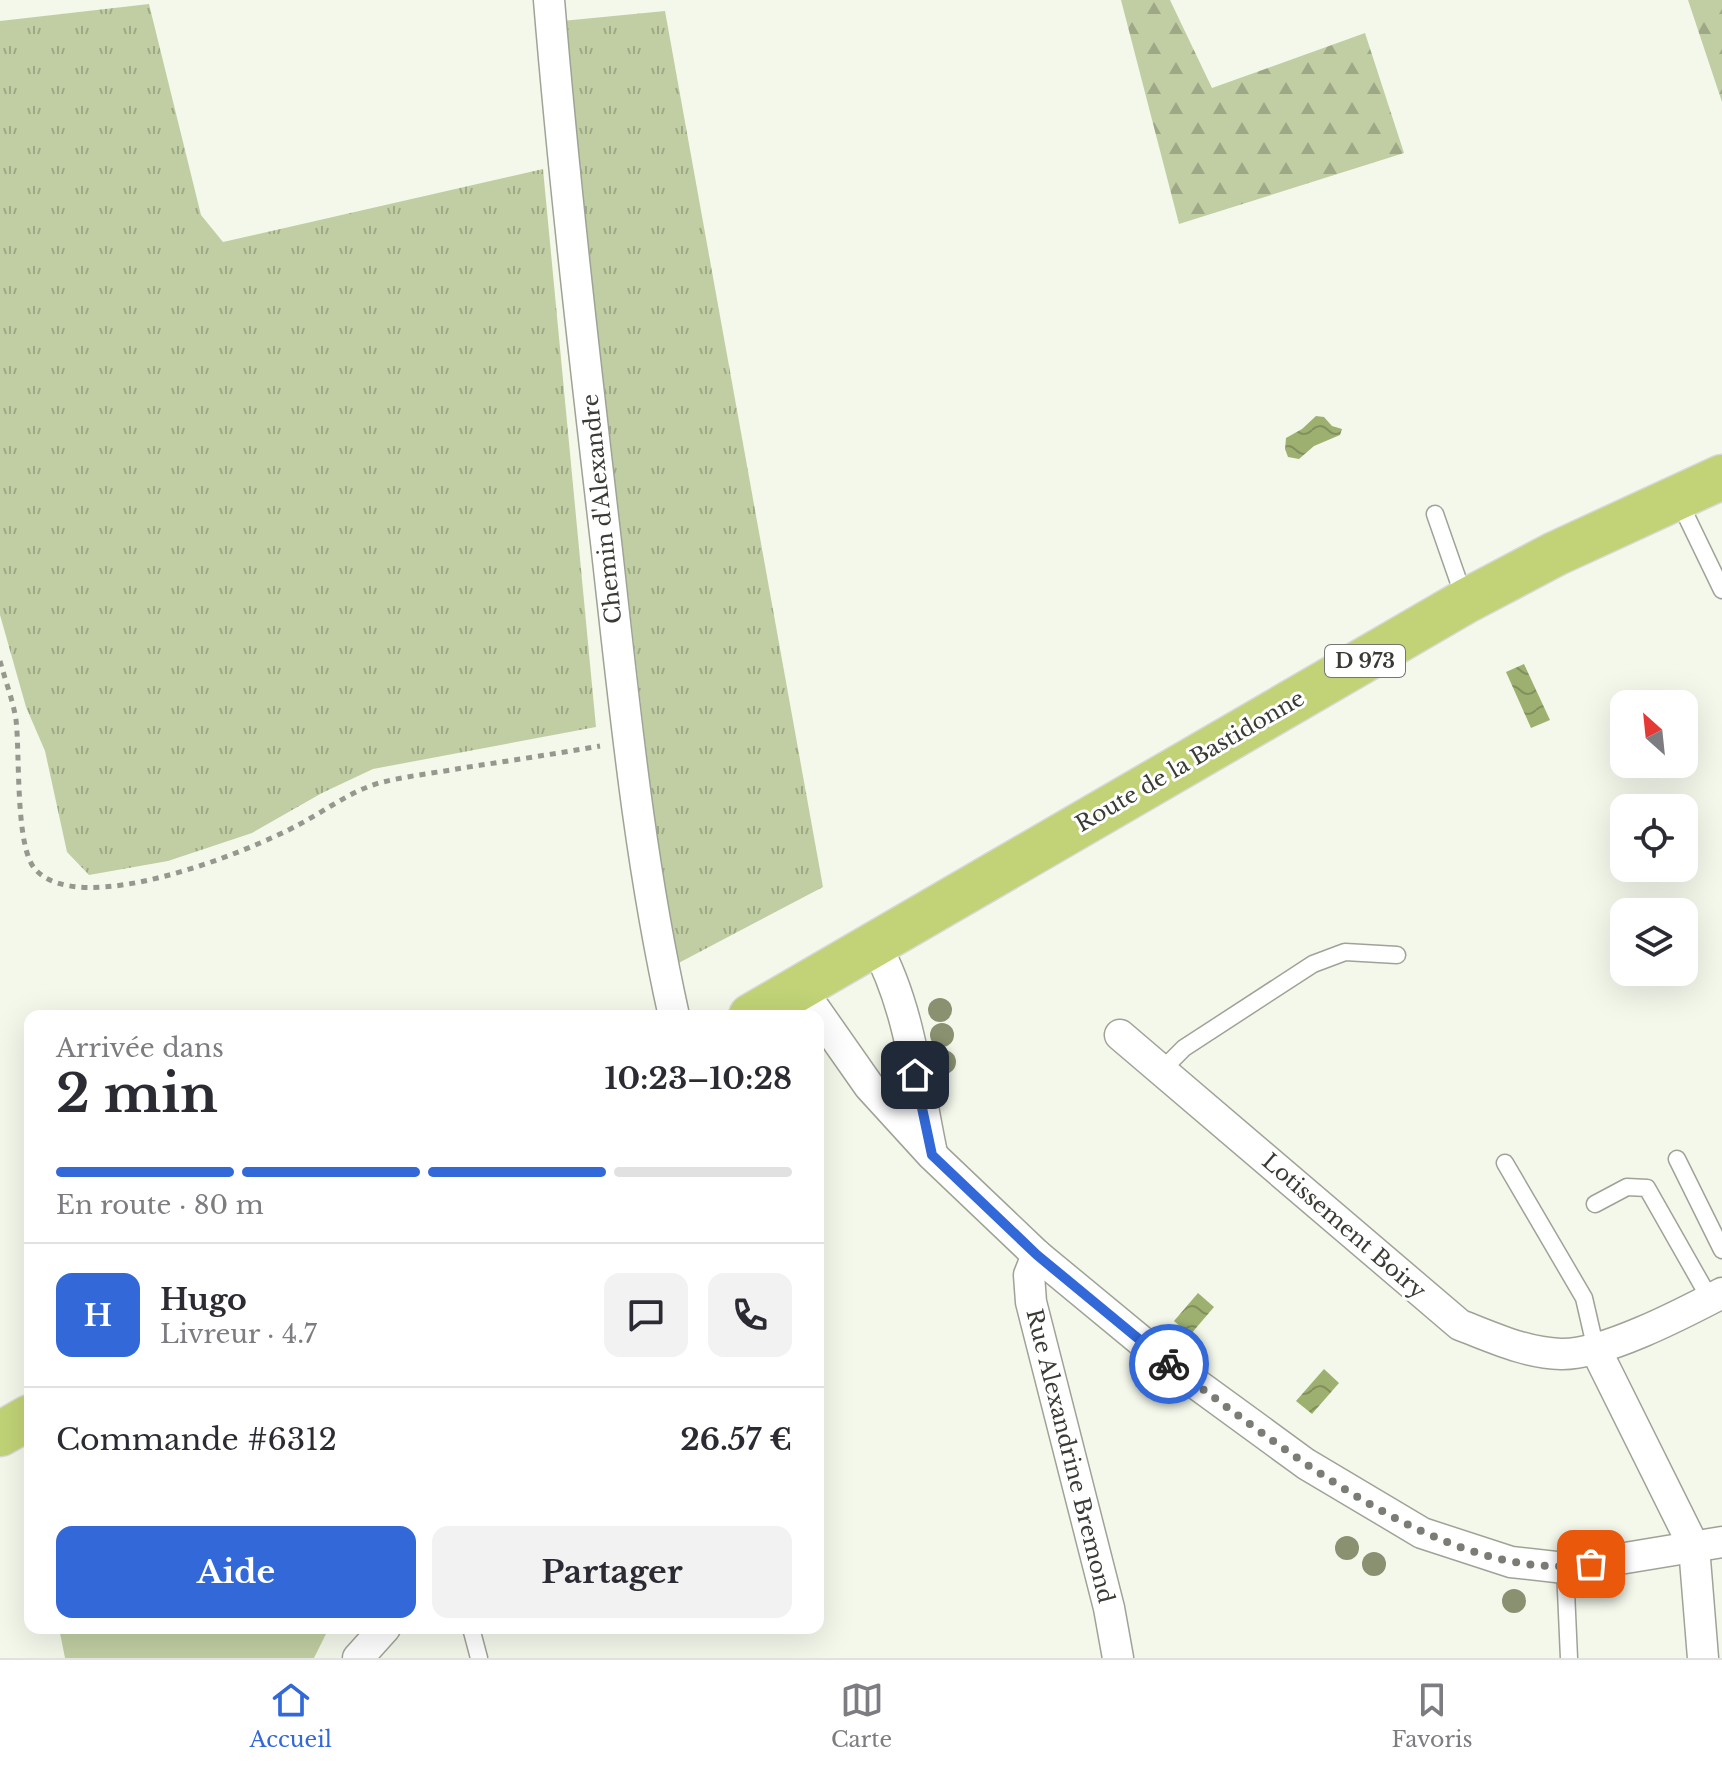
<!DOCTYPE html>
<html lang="fr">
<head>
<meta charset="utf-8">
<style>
	body { margin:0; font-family:"Libre Baskerville",serif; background:#f2f2f3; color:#2b2b33; height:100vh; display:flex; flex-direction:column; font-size:30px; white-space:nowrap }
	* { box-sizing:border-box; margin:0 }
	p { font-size:26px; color:#7c7c81 }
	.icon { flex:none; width:44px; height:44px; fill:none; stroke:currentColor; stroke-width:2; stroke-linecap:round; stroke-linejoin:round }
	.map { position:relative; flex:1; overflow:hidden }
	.sheet { position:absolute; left:24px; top:1010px; width:800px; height:624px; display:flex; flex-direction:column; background:#fff; border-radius:16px; box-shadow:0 8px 32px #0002 }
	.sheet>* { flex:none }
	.needle { width:52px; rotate:333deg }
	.tools { position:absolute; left:1610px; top:690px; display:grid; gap:16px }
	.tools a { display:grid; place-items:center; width:88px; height:88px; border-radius:16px; background:#fff; box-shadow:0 8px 32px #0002; font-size:40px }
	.pin { position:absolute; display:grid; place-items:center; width:68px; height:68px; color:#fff; margin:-34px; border-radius:16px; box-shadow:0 4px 12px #0006 }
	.courier { position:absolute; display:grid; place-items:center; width:80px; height:80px; margin:-40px; border:6px solid #3268d7; border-radius:50%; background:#fff; color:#222; box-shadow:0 2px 10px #0007 }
	.overview em { font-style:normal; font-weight:800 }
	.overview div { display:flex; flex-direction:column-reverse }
	.overview { display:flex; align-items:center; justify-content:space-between; height:136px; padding:0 32px }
	h1 { font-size:52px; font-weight:800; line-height:60px }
	.bar { display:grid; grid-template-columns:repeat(4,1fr); gap:12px 8px; align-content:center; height:96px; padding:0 32px }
	.bar i { height:10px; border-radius:6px; background:#e1e1e2 }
	.bar .on { background:#3268d7 }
	.bar p { grid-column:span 4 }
	.line { display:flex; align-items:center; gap:20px; padding:0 32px; border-top:2px solid #e1e1e2 }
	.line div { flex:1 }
	.round { display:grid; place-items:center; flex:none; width:84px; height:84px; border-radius:16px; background:#f2f2f3 }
	.primary-button { display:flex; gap:16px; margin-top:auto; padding:16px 32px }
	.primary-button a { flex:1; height:92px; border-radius:16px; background:#3268d7; color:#fff; font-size:32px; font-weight:800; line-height:92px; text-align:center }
	.primary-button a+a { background:#f2f2f3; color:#2b2b33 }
	.tab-bar { display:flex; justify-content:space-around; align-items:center; height:112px; border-top:2px solid #e1e1e2; background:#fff; font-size:22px; color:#7c7c81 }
	.tab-bar a { display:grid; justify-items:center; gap:4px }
	.tab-bar .on { color:#3268d7 }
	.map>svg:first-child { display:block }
	.grass { fill:url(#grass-tufts) }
	.forest { fill:url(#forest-firs) }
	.pitch { fill:#c1cea3 }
	.water { fill:url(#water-waves) }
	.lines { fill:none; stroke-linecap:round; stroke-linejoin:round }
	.service-casing { stroke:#9fa397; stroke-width:19 }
	.minor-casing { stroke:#9fa397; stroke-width:33 }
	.primary-casing { stroke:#d7d8d7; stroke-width:47 }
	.path { stroke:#95988f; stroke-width:5; stroke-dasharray:6 6; stroke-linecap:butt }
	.service { stroke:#fff; stroke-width:16 }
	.minor { stroke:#fff; stroke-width:30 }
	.primary { stroke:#c1d376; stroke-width:44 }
	.tree { fill:#899170 }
	.done { stroke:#7a7d75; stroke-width:8; stroke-dasharray:0 14.4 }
	.route { stroke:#3268d7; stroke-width:10 }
	.labels { text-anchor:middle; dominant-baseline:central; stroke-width:6; stroke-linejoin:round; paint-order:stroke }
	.shield { fill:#fff; stroke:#747672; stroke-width:2 }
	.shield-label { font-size:20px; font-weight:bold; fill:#393b35 }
	.street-label { font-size:22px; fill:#393b35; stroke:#fff }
</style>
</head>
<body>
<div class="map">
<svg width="1722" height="1658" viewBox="0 0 1722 1658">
	<defs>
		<pattern id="grass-tufts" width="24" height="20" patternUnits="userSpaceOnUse" patternTransform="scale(2)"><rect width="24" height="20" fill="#c1cea3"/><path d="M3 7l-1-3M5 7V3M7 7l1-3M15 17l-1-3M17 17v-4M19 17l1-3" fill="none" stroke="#9ea886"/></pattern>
		<pattern id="forest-firs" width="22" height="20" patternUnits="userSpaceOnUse" patternTransform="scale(2)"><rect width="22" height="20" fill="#c1cea3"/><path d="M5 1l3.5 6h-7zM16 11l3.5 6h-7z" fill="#9ea886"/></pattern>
		<pattern id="water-waves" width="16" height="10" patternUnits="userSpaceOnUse" patternTransform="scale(2)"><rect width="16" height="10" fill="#9eb070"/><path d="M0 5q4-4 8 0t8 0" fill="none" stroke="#82905d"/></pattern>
	</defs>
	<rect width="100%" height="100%" fill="#f4f8eb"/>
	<g class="grass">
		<path d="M 149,4 L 201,215 L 223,242 L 543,169 L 596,727 L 373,769 L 322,793 L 252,833 L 168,861 L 89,875 L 67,852 L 45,751 L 26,707 L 0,615 L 0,21 Z"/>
		<path d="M 665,11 L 823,887 L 671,967 L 562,21 Z"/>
	</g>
	<g class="forest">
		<path d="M 1121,0 L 1170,0 L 1212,88 L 1365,33 L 1404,153 L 1179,224 Z"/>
		<path d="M 1688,0 L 1722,0 L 1722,102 Z"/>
	</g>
	<path class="pitch" d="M 59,1628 L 329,1628 L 314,1658 L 65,1658 Z"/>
	<g class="water">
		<path d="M 1316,416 L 1324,417 L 1332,426 L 1342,429 L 1340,435 L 1314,446 L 1299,459 L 1288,457 L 1285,449 L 1286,438 L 1302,429 Z"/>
		<path d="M 1524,664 L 1550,720 L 1531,728 L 1506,672 Z"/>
		<path d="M 1198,1293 L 1214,1307 L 1190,1335 L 1174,1321 Z"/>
		<path d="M 1324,1369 L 1339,1383 L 1312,1414 L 1296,1401 Z"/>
	</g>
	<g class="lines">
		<g class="service-casing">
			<g id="service">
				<path d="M 1677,497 L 1722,590"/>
				<path d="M 1435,514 L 1465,600"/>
				<path d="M 1162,1070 L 1184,1048 L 1313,964 L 1345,952 L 1397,955"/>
				<path d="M 1677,1159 L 1722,1250"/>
				<path d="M 1505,1163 L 1584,1298 L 1596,1350"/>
				<path d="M 1595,1204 L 1627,1187 L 1647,1188 L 1710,1299"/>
				<path d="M 1565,1568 L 1569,1658"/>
				<path d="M 471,1628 L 479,1658"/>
			</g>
		</g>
		<g class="minor-casing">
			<g id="minor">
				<path d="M 549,0 C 564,181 585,362 606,542 C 624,701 639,860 674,1016"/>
				<path d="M 875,944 C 910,1007 917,1083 932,1153"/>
				<path d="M 801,989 L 869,1086 L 932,1155 L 1037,1255 L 1169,1364 L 1306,1464 L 1422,1533 L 1511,1562 L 1565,1568 L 1722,1542"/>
				<path d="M 1120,1035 L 1460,1325 C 1492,1337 1525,1353 1561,1354 C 1603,1355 1682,1314 1722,1293"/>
				<path d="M 1037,1255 L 1029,1275 L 1031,1302 L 1109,1608 L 1118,1658"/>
				<path d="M 1596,1350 L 1694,1547 L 1703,1658"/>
				<path d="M 358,1658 L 385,1628"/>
			</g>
		</g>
		<g class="primary-casing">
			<g id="primary">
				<path d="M 751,1016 L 1466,601 L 1555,554 L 1722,477"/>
				<path d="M 0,1434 L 30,1417"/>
			</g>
		</g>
		<path class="path" d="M 0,661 C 5,680 13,700 16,720 C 20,752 15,847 35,869 C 80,920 248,852 298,825 C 325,811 349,792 379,783 C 406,776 435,773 462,768 C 508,761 554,754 600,746"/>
		<use href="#service" class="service"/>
		<use href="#minor" class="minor"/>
		<use href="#primary" class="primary"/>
	</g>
	<g class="tree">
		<circle cx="940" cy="1010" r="12"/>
		<circle cx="942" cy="1035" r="12"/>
		<circle cx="944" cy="1062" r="12"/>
		<circle cx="1611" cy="1545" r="12"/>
		<circle cx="1347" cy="1548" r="12"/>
		<circle cx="1374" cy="1564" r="12"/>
		<circle cx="1514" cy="1601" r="12"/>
	</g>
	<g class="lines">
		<path class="done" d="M 1169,1364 C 1280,1445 1446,1586 1591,1564"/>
		<path class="route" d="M 915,1075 L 932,1155 L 1037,1255 L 1169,1364"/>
	</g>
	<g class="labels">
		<rect class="shield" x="1325" y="645" width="80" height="32" rx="6"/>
		<g class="shield-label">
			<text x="1365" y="661">D 973</text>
		</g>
		<g class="street-label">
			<text transform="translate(602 509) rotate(-96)">Chemin d'Alexandre</text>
			<text transform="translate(1190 761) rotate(-30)">Route de la Bastidonne</text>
			<text transform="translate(1344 1226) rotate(41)">Lotissement Boiry</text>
			<text transform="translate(1070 1456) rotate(76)">Rue Alexandrine Bremond</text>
		</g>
	</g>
</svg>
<div class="tools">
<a><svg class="needle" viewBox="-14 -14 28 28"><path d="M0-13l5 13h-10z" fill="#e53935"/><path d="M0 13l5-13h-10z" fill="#7c7c81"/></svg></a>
<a><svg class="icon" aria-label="locate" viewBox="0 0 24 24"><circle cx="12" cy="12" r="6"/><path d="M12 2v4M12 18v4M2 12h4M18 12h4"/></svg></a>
<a><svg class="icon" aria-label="layers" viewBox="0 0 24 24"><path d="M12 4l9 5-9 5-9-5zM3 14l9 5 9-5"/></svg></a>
</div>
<div class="pin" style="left:1591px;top:1564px;background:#ea580c"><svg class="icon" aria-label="bag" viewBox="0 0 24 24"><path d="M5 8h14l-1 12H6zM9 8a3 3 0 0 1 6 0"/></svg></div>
<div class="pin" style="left:915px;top:1075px;background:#1f2937"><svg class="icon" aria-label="home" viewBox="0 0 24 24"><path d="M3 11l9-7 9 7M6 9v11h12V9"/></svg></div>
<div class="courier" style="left:1169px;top:1364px"><svg class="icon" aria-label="bike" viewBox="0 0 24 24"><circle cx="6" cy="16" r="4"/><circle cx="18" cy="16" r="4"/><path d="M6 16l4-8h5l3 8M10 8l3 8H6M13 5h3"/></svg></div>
<section class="sheet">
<div class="overview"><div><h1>2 min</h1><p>Arrivée dans</p></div><em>10:23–10:28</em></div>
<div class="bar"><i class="on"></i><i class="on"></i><i class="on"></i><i></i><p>En route · 80 m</p></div>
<div class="line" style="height:144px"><b class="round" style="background:#3268d7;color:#fff">H</b><div><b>Hugo</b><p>Livreur · 4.7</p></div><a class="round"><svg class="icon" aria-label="chat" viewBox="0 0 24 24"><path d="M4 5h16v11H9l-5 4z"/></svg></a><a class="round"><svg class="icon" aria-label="phone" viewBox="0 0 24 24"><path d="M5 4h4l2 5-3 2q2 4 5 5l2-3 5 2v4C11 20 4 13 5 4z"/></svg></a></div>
<div class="line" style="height:104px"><div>Commande #6312</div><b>26.57 €</b></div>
<div class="primary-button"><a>Aide</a><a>Partager</a></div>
</section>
</div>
<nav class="tab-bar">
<a class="on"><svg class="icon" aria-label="home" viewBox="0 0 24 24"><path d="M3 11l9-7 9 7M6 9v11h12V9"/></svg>Accueil</a>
<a><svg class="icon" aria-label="map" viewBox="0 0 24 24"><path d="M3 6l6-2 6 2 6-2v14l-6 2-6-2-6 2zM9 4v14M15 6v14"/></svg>Carte</a>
<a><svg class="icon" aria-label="saved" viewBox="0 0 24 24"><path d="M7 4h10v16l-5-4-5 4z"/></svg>Favoris</a>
</nav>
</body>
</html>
